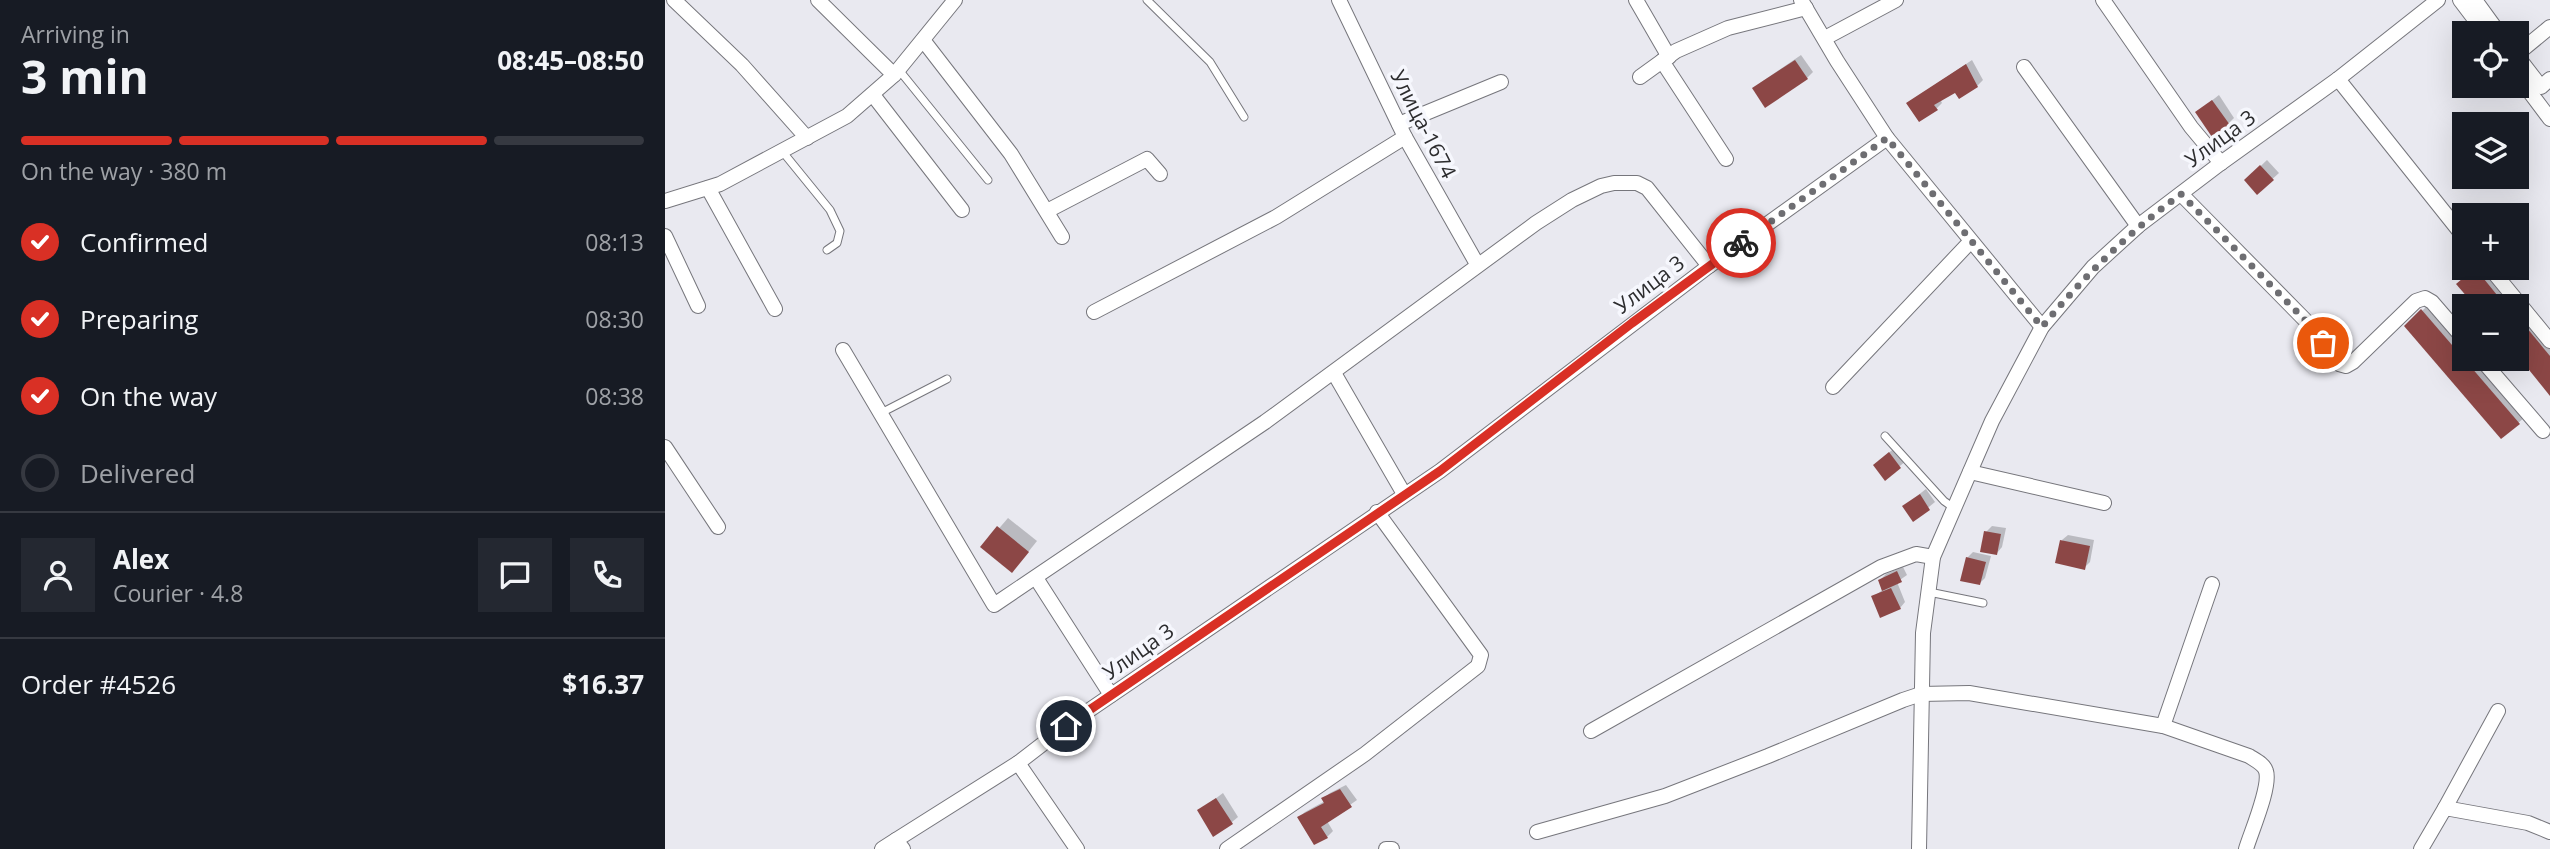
<!DOCTYPE html>
<html lang="en">
<head>
<meta charset="utf-8">
<style>
	body { margin:0; font-family:"Open Sans",sans-serif; background:#242831; color:#f1f3f6; height:100vh; display:flex; flex-direction:column; font-size:26px; white-space:nowrap }
	* { box-sizing:border-box; margin:0 }
	p { font-size:23px; color:#9ea1a6 }
	.icon { flex:none; width:38px; height:38px; fill:none; stroke:currentColor; stroke-width:2; stroke-linecap:round; stroke-linejoin:round }
	.map { position:relative; flex:1; overflow:hidden }
	.sheet { display:flex; flex-direction:column; background:#171b24; width:665px }
	.sheet>* { flex:none }
	.buttons { position:absolute; left:1787px; top:21px; display:grid; gap:14px }
	.buttons a { display:grid; place-items:center; width:77px; height:77px; border-radius:0px; background:#171b24; box-shadow:0 7px 28px #0002; font-size:35px }
	.pin { position:absolute; display:grid; place-items:center; width:60px; height:60px; color:#fff; margin:-30px; border:4px solid #fff; border-radius:50%; box-shadow:0 2px 7px #0007 }
	.courier { position:absolute; display:grid; place-items:center; width:70px; height:70px; margin:-35px; border:5px solid #d93025; border-radius:50%; background:#fff; color:#222; box-shadow:0 2px 9px #0007 }
	.summary em { font-style:normal; font-weight:700 }
	.summary div { display:flex; flex-direction:column-reverse }
	.summary { display:flex; align-items:center; justify-content:space-between; height:119px; padding:0 21px }
	h1 { font-size:46px; font-weight:700; line-height:52px }
	.bar { display:grid; grid-template-columns:repeat(4,1fr); gap:10px 7px; align-content:center; height:84px; padding:0 21px }
	.bar i { height:9px; border-radius:5px; background:#363941 }
	.bar .selected { background:#d93025 }
	.bar p { grid-column:span 4 }
	.line { display:flex; align-items:center; gap:18px; padding:0 21px; border-top:2px solid #363941 }
	.line div { flex:1 }
	.round { display:grid; place-items:center; flex:none; width:74px; height:74px; border-radius:0px; background:#242831 }
	ol { padding:0 21px; list-style:none }
	li { display:flex; align-items:center; gap:21px; height:77px }
	li p { margin-inline-start:auto }
	li .icon { padding:7px; border-radius:50%; background:#d93025; color:#fff; stroke-width:4 }
	li:last-child { color:#9ea1a6 }
	li i { width:38px; height:38px; border:4px solid #363941; border-radius:50% }
	main { display:flex; flex:1; min-height:0 }
	.map>svg:first-child { display:block }
	.shadow { fill:#0003 }
	.building { fill:#8c4746 }
	.lines { fill:none; stroke-linecap:round; stroke-linejoin:round }
	.service-casing { stroke:#76767c; stroke-width:9 }
	.minor-casing { stroke:#76767c; stroke-width:16 }
	.service { stroke:#fff; stroke-width:7 }
	.minor { stroke:#fff; stroke-width:14 }
	.done { stroke:#6e6e72; stroke-width:7; stroke-dasharray:0 12.6 }
	.route { stroke:#d93025; stroke-width:9 }
	.labels { text-anchor:middle; dominant-baseline:central; stroke-width:7; stroke-linejoin:round; paint-order:stroke }
	.street-label { font-size:21px; fill:#2c2c2e; stroke:#f6f7fd }
</style>
</head>
<body>
<main>
<section class="sheet">
<div class="summary"><div><h1>3 min</h1><p>Arriving in</p></div><em>08:45–08:50</em></div>
<div class="bar"><i class="selected"></i><i class="selected"></i><i class="selected"></i><i></i><p>On the way · 380 m</p></div>
<ol>
<li><svg class="icon" aria-label="check" viewBox="0 0 24 24"><path d="M5 12l5 5 9-10"/></svg>Confirmed<p>08:13</p></li>
<li><svg class="icon" aria-label="check" viewBox="0 0 24 24"><path d="M5 12l5 5 9-10"/></svg>Preparing<p>08:30</p></li>
<li><svg class="icon" aria-label="check" viewBox="0 0 24 24"><path d="M5 12l5 5 9-10"/></svg>On the way<p>08:38</p></li>
<li><i></i>Delivered</li>
</ol>
<div class="line" style="height:126px"><a class="round"><svg class="icon" aria-label="person" viewBox="0 0 24 24"><circle cx="12" cy="8" r="4"/><path d="M4 21q1-7 8-7t8 7"/></svg></a><div><b>Alex</b><p>Courier · 4.8</p></div><a class="round"><svg class="icon" aria-label="chat" viewBox="0 0 24 24"><path d="M4 5h16v11H9l-5 4z"/></svg></a><a class="round"><svg class="icon" aria-label="phone" viewBox="0 0 24 24"><path d="M5 4h4l2 5-3 2q2 4 5 5l2-3 5 2v4C11 20 4 13 5 4z"/></svg></a></div>
<div class="line" style="height:91px"><div>Order #4526</div><b>$16.37</b></div>
</section>
<div class="map">
<svg width="1885" height="849" viewBox="0 0 1885 849">
	<rect width="100%" height="100%" fill="#e9e9f0"/>
	<g class="shadow">
		<path d="M 1136,55 L 1148,72 L 1142,78 L 1095,83 Z"/>
		<path d="M 1307,60 L 1318,80 L 1312,86 L 1290,90 L 1275,99 L 1277,103 L 1271,109 L 1243,103 Z"/>
		<path d="M 1554,95 L 1569,118 L 1564,123 L 1532,112 Z"/>
		<path d="M 1602,160 L 1614,173 L 1593,192 L 1581,180 Z"/>
		<path d="M 1812,268 L 1820,268 L 1885,345 L 1885,393 L 1852,353 L 1852,306 L 1812,306 L 1793,284 Z"/>
		<path d="M 1763,305 L 1799,346 L 1799,359 L 1810,359 L 1860,417 L 1837,437 L 1741,327 Z"/>
		<path d="M 1231,447 L 1241,461 L 1220,478 L 1216,459 Z"/>
		<path d="M 1261,489 L 1270,502 L 1248,520 L 1239,506 Z"/>
		<path d="M 343,518 L 372,541 L 356,561 L 318,547 Z"/>
		<path d="M 1327,526 L 1341,528 L 1337,547 L 1332,553 L 1321,532 Z"/>
		<path d="M 1403,535 L 1429,540 L 1425,562 L 1419,568 L 1397,540 Z"/>
		<path d="M 1308,552 L 1326,556 L 1320,578 L 1314,584 L 1302,558 Z"/>
		<path d="M 1238,567 L 1242,575 L 1232,582 L 1240,602 L 1235,608 L 1208,597 L 1219,589 L 1215,580 L 1221,574 Z"/>
		<path d="M 681,785 L 692,800 L 662,821 L 668,831 L 662,837 L 634,817 L 640,812 L 660,801 L 659,798 L 665,793 Z"/>
		<path d="M 558,793 L 573,817 L 567,822 L 534,811 Z"/>
	</g>
	<g class="building">
		<path d="M 1130,60 L 1143,79 L 1100,108 L 1087,88 Z"/>
		<path d="M 1301,64 L 1313,87 L 1294,99 L 1290,93 L 1269,105 L 1273,110 L 1254,122 L 1241,103 Z"/>
		<path d="M 1547,100 L 1565,125 L 1547,137 L 1530,112 Z"/>
		<path d="M 1595,165 L 1609,180 L 1592,195 L 1579,180 Z"/>
		<path d="M 1810,268 L 1841,306 L 1810,306 L 1791,284 Z"/>
		<path d="M 1756,309 L 1855,424 L 1836,439 L 1739,326 Z"/>
		<path d="M 1852,316 L 1885,356 L 1885,396 L 1852,355 Z"/>
		<path d="M 1224,452 L 1236,468 L 1220,481 L 1208,465 Z"/>
		<path d="M 1255,494 L 1265,510 L 1248,522 L 1237,506 Z"/>
		<path d="M 332,526 L 364,552 L 347,573 L 315,547 Z"/>
		<path d="M 1319,531 L 1336,534 L 1332,555 L 1315,552 Z"/>
		<path d="M 1395,540 L 1425,546 L 1420,570 L 1390,563 Z"/>
		<path d="M 1301,557 L 1321,562 L 1315,585 L 1295,581 Z"/>
		<path d="M 1232,571 L 1237,582 L 1217,591 L 1213,580 Z"/>
		<path d="M 1226,588 L 1236,609 L 1215,618 L 1206,596 Z"/>
		<path d="M 675,789 L 687,807 L 656,827 L 663,838 L 649,845 L 632,817 L 659,803 L 656,798 Z"/>
		<path d="M 551,798 L 568,824 L 548,837 L 532,810 Z"/>
	</g>
	<g class="lines">
		<g class="service-casing">
			<g id="service">
				<path d="M 482,0 L 545,62 L 579,117"/>
				<path d="M 234,70 L 323,180"/>
				<path d="M 117,151 L 165,210 L 175,231 L 172,243 L 162,250"/>
				<path d="M 216,413 L 282,379"/>
				<path d="M 1220,436 L 1279,501 L 1289,508"/>
				<path d="M 1264,592 L 1318,603"/>
			</g>
		</g>
		<g class="minor-casing">
			<g id="minor">
				<path d="M 9,0 L 77,65 L 142,138"/>
				<path d="M 153,0 L 229,75"/>
				<path d="M 674,0 L 740,137 L 812,264"/>
				<path d="M 971,0 L 1004,57"/>
				<path d="M 1136,0 L 1172,61 L 1222,138 L 1377,327"/>
				<path d="M 1438,0 L 1526,127 L 1556,163"/>
				<path d="M 1795,0 L 1820,33"/>
				<path d="M 1810,0 L 1834,33"/>
				<path d="M 1160,38 L 1231,0"/>
				<path d="M 258,40 L 346,154 L 397,237"/>
				<path d="M 1852,54 L 1885,27"/>
				<path d="M 1852,56 L 1876,87 L 1885,79"/>
				<path d="M 997,61 L 1061,159"/>
				<path d="M 1359,67 L 1473,226"/>
				<path d="M 1852,75 L 1885,119"/>
				<path d="M 975,77 L 1011,51 L 1063,28 L 1141,8"/>
				<path d="M 1673,79 L 1799,237"/>
				<path d="M 208,95 L 297,210"/>
				<path d="M 734,124 L 836,82"/>
				<path d="M 43,188 L 110,309"/>
				<path d="M 1516,194 L 1642,322 L 1674,364 L 1681,366 L 1688,362 L 1751,301 L 1760,298 L 1767,302 L 1799,339"/>
				<path d="M 0,201 L 55,184 L 182,116 L 229,75 L 290,0"/>
				<path d="M 382,211 L 482,159 L 495,174"/>
				<path d="M 0,236 L 33,306"/>
				<path d="M 1825,268 L 1885,341"/>
				<path d="M 429,312 L 611,217 L 740,137"/>
				<path d="M 178,350 L 329,605 L 600,422 L 871,223 L 907,200 L 936,186 L 949,183 L 972,183 L 982,188 L 1044,266"/>
				<path d="M 1816,359 L 1878,431"/>
				<path d="M 669,373 L 739,494"/>
				<path d="M 1168,387 L 1305,242"/>
				<path d="M 0,447 L 53,527"/>
				<path d="M 1305,472 L 1439,503"/>
				<path d="M 371,578 L 446,695"/>
				<path d="M 1498,726 L 1547,584"/>
				<path d="M 926,731 L 1216,567 L 1251,554 L 1268,557"/>
				<path d="M 353,763 L 412,849"/>
				<path d="M 1780,808 L 1833,711"/>
				<path d="M 872,832 L 1000,796 L 1103,756 L 1238,700 L 1256,694 L 1304,693 L 1498,726 L 1584,756 C 1590,760 1599,764 1601,771 C 1606,787 1586,832 1581,849"/>
				<path d="M 217,849 L 231,840"/>
				<path d="M 238,849 L 231,840 L 353,763 L 401,726 L 775,471 L 1044,266 L 1222,138"/>
				<path d="M 562,849 L 700,754 L 813,666 L 816,655 L 712,512"/>
				<path d="M 721,849 L 727,849"/>
				<path d="M 1254,849 L 1258,633 L 1268,557 L 1327,421 L 1377,327 L 1428,267 L 1473,226 L 1556,163 L 1673,79 L 1773,0"/>
				<path d="M 1756,849 L 1780,808 L 1863,823 L 1885,832"/>
			</g>
		</g>
		<use href="#service" class="service"/>
		<use href="#minor" class="minor"/>
	</g>
	<g class="lines">
		<path class="done" d="M 1076,243 L 1222,138 L 1377,327 C 1419,276 1463,233 1516,194 L 1642,322 L 1658,343"/>
		<path class="route" d="M 401,726 L 775,471 L 967,323 L 1076,243"/>
	</g>
	<g class="labels">
		<g class="street-label">
			<text transform="translate(759 124) rotate(63)">Улица-1674</text>
			<text transform="translate(1555 138) rotate(-36)">Улица 3</text>
			<text transform="translate(984 284) rotate(-37)">Улица 3</text>
			<text transform="translate(473 651) rotate(-35)">Улица 3</text>
		</g>
	</g>
</svg>
<div class="buttons">
<a><svg class="icon" aria-label="locate" viewBox="0 0 24 24"><circle cx="12" cy="12" r="6"/><path d="M12 2v4M12 18v4M2 12h4M18 12h4"/></svg></a>
<a><svg class="icon" aria-label="layers" viewBox="0 0 24 24"><path d="M12 4l9 5-9 5-9-5zM3 14l9 5 9-5"/></svg></a>
<a>+</a>
<a>−</a>
</div>
<div class="pin" style="left:1658px;top:343px;background:#ea580c"><svg class="icon" aria-label="bag" viewBox="0 0 24 24"><path d="M5 8h14l-1 12H6zM9 8a3 3 0 0 1 6 0"/></svg></div>
<div class="pin" style="left:401px;top:726px;background:#1f2937"><svg class="icon" aria-label="home" viewBox="0 0 24 24"><path d="M3 11l9-7 9 7M6 9v11h12V9"/></svg></div>
<div class="courier" style="left:1076px;top:243px"><svg class="icon" aria-label="bike" viewBox="0 0 24 24"><circle cx="6" cy="16" r="4"/><circle cx="18" cy="16" r="4"/><path d="M6 16l4-8h5l3 8M10 8l3 8H6M13 5h3"/></svg></div>
</div>
</main>
</body>
</html>
